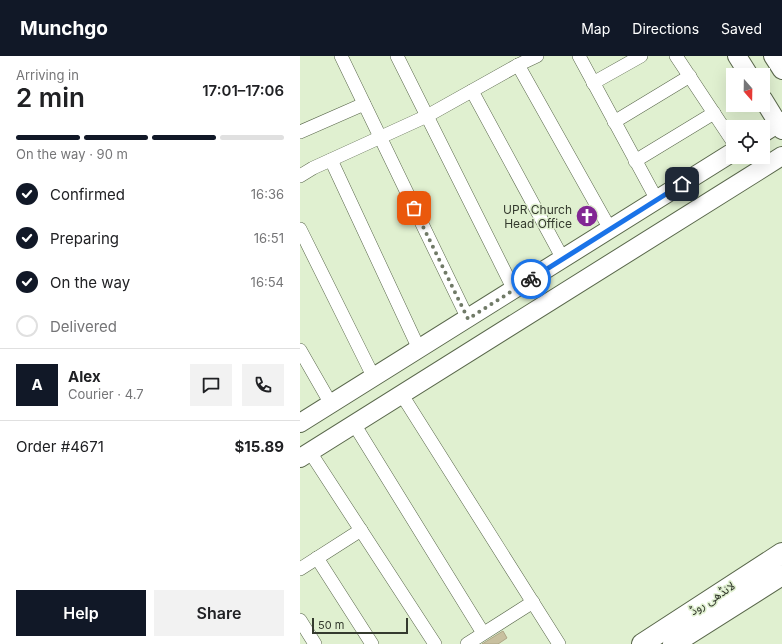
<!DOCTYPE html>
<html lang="en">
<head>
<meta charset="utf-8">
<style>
	body { margin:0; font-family:Inter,"Noto Sans Arabic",sans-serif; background:#f2f2f2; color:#202124; height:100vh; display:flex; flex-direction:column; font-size:15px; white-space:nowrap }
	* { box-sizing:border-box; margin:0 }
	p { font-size:13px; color:#757577 }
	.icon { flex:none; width:22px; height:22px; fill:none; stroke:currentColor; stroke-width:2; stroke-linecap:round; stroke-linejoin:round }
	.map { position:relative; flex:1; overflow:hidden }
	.drawer { display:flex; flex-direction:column; background:#fff; width:300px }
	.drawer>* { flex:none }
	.needle { width:26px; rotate:160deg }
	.controls { position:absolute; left:426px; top:12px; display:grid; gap:8px }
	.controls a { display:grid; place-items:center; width:44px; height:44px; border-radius:0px; background:#fff; box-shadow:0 4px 16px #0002; font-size:20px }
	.scale { position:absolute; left:12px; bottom:10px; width:96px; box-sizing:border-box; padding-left:4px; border:2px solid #343a2e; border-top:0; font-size:11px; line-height:14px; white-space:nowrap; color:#343a2e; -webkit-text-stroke:3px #e0f0d0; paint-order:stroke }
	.pin { position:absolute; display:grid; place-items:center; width:34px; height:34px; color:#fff; margin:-17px; border-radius:8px; box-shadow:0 2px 6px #0006 }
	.courier { position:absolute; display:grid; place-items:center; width:40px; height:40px; margin:-20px; border:3px solid #1a73e8; border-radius:50%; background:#fff; color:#222; box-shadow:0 1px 5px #0007 }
	.head em { font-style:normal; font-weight:600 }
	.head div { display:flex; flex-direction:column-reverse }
	.head { display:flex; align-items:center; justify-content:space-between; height:68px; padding:0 16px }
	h1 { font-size:26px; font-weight:600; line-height:30px }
	.bar { display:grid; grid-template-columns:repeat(4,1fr); gap:6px 4px; align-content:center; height:48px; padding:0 16px }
	.bar i { height:5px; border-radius:3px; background:#e0e0e0 }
	.bar .active { background:#111827 }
	.bar p { grid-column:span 4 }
	.line { display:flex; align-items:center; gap:10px; padding:0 16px; border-top:1px solid #e0e0e0 }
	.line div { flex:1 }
	.round { display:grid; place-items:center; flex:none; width:42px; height:42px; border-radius:0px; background:#f2f2f2 }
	ol { padding:0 16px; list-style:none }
	li { display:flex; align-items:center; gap:12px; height:44px }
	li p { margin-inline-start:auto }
	li .icon { padding:4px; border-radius:50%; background:#111827; color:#fff; stroke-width:4 }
	li:last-child { color:#757577 }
	li i { width:22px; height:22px; border:2px solid #e0e0e0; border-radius:50% }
	.primary-button { display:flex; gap:8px; margin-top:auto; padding:8px 16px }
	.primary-button a { flex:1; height:46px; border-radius:0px; background:#111827; color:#fff; font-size:16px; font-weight:600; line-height:46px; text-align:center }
	.primary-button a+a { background:#f2f2f2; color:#202124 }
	header { display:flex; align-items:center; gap:24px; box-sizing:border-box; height:56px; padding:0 20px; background:#111827; color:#fff }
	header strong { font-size:19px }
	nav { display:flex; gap:22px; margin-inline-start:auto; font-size:14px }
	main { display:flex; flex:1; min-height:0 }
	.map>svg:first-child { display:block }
	.building { fill:#c8c09f; stroke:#aea686 }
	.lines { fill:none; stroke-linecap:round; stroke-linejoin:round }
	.street-casing { stroke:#59674b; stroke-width:14 }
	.secondary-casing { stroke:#59674b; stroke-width:20 }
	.primary-casing { stroke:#59674b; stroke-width:22 }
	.street { stroke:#fff; stroke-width:13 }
	.secondary { stroke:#fff; stroke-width:18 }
	.primary { stroke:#fff; stroke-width:20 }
	.done { stroke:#707a67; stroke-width:4; stroke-dasharray:0 7.2 }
	.route { stroke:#1a73e8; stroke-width:5 }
	.labels { text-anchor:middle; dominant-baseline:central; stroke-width:3; stroke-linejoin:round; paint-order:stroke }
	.poi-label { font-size:12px; fill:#343a2e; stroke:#e0f0d0; text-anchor:end }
	.street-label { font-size:12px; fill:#343a2e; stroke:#e0f0d0 }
</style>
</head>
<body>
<header>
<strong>Munchgo</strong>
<nav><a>Map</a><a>Directions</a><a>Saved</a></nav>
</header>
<main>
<section class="drawer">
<div class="head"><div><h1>2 min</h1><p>Arriving in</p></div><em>17:01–17:06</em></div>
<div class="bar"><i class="active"></i><i class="active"></i><i class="active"></i><i></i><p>On the way · 90 m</p></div>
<ol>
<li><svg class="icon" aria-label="check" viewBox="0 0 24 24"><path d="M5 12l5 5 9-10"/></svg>Confirmed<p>16:36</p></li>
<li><svg class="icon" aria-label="check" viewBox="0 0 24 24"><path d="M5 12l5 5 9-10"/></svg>Preparing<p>16:51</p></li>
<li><svg class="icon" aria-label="check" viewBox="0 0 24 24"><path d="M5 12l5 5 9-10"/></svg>On the way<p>16:54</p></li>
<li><i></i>Delivered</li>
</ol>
<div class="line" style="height:72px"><b class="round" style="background:#111827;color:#fff">A</b><div><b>Alex</b><p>Courier · 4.7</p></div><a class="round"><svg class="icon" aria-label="chat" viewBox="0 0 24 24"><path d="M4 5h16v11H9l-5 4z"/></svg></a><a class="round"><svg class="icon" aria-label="phone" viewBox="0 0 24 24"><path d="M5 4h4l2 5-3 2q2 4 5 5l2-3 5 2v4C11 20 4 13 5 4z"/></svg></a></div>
<div class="line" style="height:52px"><div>Order #4671</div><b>$15.89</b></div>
<div class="primary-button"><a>Help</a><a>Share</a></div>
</section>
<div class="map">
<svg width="482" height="588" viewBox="0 0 482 588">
	<rect width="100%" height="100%" fill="#e0f0d0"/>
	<path class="building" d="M 203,575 L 207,582 L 198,588 L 182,588 Z"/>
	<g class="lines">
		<g class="street-casing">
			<g id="street">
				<path d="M 41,0 L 168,263"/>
				<path d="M 97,0 L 214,234"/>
				<path d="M 279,0 L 357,144"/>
				<path d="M 376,0 L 433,86"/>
				<path d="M 218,9 L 310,173"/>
				<path d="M 293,27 L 341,0"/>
				<path d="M 172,35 L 263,203"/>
				<path d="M 314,66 L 390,20"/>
				<path d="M 0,76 L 64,48"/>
				<path d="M 31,104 L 119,293"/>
				<path d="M 335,105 L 414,57"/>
				<path d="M 0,120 L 13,112 L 127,60 L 218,9 L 237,0"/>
				<path d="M 0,173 L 74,322"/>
				<path d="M 0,294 L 31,348"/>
				<path d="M 102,339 L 259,588"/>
				<path d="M 54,368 L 183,577"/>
				<path d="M 10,396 L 135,588"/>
				<path d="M 17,502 L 72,588"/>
				<path d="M 0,513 L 61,474"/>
				<path d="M 0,564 L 15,588"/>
				<path d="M 167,588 L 233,546"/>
			</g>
		</g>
		<g class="secondary-casing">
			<g id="secondary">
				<path d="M 437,0 L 449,19"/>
				<path d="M 473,0 L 482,14"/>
				<path d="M 463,43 L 482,74"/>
				<path d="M 463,77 L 482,65"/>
				<path d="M 0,367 L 433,96"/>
				<path d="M 0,402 L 482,100"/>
			</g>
		</g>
		<g class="primary-casing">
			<g id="primary">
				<path d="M 342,588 L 482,497"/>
				<path d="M 373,588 L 482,519"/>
			</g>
		</g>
		<use href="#street" class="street"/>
		<use href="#secondary" class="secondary"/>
		<use href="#primary" class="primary"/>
	</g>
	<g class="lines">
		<path class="done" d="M 114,152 L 168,263 L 231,223"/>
		<path class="route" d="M 231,223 L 382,128"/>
	</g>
	<defs>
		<g id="church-disc" transform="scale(1.15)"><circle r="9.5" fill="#822794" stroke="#e0f0d0"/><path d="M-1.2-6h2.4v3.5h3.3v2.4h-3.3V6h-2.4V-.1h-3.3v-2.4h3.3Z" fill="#fff"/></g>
	</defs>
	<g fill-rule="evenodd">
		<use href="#church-disc" x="287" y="160"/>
	</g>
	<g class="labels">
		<g class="poi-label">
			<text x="272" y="153">UPR Church<tspan x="272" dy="14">Head Office</tspan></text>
		</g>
		<g class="street-label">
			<text transform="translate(412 542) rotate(-33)">لانڈھی روڈ</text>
		</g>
	</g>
</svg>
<div class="controls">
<a><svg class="needle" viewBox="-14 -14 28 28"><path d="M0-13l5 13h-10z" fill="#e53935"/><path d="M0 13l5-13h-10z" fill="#757577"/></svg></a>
<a><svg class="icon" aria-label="locate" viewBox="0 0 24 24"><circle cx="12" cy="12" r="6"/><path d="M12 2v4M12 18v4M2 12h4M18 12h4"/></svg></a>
</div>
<div class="scale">50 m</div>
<div class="pin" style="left:114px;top:152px;background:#ea580c"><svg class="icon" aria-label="bag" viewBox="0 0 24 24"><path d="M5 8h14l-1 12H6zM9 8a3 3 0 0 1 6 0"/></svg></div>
<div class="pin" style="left:382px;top:128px;background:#1f2937"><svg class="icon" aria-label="home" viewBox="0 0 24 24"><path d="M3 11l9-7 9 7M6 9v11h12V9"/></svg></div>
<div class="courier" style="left:231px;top:223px"><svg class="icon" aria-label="bike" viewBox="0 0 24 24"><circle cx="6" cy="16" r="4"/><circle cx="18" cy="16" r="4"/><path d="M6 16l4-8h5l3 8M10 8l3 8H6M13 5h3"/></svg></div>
</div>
</main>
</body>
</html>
